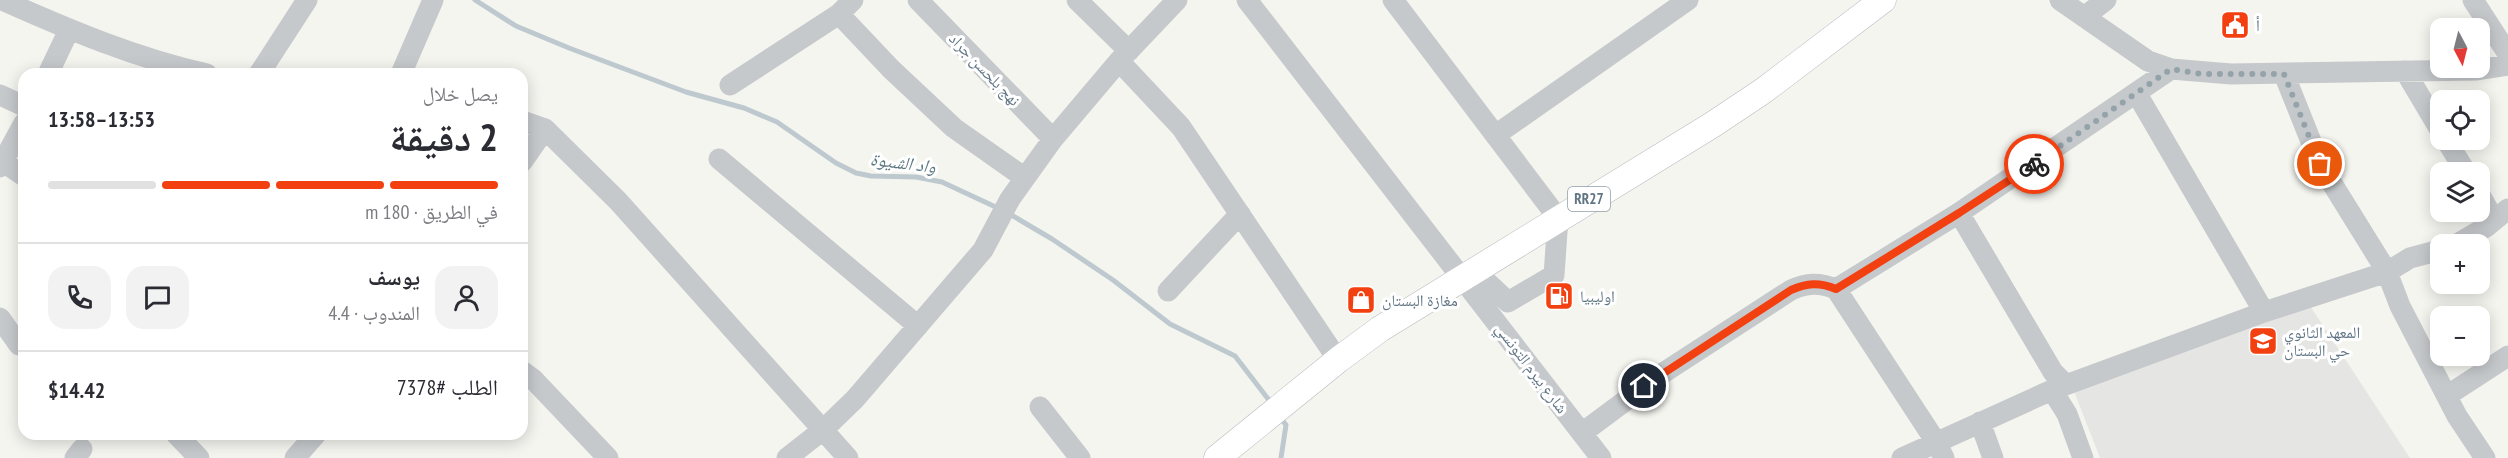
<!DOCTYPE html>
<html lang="ar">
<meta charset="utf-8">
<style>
body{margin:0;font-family:"PT Sans Narrow","Noto Naskh Arabic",sans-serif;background:#f2f2f3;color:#2b2b33;direction:rtl;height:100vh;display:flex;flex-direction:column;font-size:22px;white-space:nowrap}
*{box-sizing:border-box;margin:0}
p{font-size:20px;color:#7c7c81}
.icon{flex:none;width:33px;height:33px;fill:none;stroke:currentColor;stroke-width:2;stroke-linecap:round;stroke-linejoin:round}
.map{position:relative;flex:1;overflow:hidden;direction:ltr}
.drawer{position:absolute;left:18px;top:68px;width:510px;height:372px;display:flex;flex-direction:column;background:#fff;border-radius:18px;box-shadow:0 3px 15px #0003;direction:rtl}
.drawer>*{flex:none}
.needle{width:39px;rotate:173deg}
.fabs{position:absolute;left:2430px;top:18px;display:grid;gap:12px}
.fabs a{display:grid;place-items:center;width:60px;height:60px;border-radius:12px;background:#fff;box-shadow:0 3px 15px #0003;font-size:30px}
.pin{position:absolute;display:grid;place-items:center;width:51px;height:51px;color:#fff;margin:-26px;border:3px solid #fff;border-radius:50%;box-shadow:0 2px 6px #0007}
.courier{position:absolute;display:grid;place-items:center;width:60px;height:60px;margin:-30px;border:4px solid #f34011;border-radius:50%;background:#fff;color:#222;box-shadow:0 2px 8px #0007}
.headline em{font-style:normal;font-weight:700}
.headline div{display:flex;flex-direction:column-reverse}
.headline{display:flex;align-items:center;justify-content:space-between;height:102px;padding:0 30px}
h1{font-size:39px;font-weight:700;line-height:45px}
.bar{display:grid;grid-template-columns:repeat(4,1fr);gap:9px 6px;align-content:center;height:72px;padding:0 30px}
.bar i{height:8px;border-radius:4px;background:#e1e1e2}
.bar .selected{background:#f34011}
.bar p{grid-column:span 4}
.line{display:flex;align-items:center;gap:15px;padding:0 30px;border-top:2px solid #e1e1e2}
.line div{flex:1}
.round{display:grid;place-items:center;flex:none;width:63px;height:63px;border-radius:18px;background:#f2f2f3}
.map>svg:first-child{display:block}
</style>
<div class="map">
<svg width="2508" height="458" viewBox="0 0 2508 458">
<rect width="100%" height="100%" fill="#f5f5f0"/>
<path fill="#e5e6e3" d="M2307 301 2410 458H2100L2075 394 2078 382Z"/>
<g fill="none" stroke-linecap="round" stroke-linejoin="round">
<path stroke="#bdc9ce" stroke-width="5" d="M475 0 516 26 569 48 686 92 744 108 777 122 836 163 856 173 871 176 916 177 942 182 1000 209
M1008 213 1052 239 1113 280 1170 324 1235 356 1272 404
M1280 417 1286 425 1281 458"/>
<g stroke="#b6babe" stroke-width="27">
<path id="major" d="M1217 458 1338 360 1380 329 1712 125 1763 91 1883 0"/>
</g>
<path stroke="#c6c9cc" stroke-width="21" d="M2 0C69 30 136 58 207 74
M918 0 1053 139
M1077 0 1129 51
M1247 0 1601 458
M1393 0 1558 218 1554 275 1508 302 1474 270
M2060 0 2148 61 2171 69 2231 74 2477 70 2508 65
M2473 0 2508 54
M839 14 891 69 954 128 1025 178
M2084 17 2106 0
M1119 61 1181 127 1338 360
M2405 71 2440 130
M48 74 69 30
M259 74 307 0
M401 74 433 0
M2284 74 2320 164 2387 272 2400 306 2457 416 2485 458
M730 85 839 14 853 0
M2137 94 2264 312
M0 95 24 106
M522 121 545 129 618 201 848 458
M1497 134 1688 0
M2446 140 2466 172
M719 159 918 326
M3 162 24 176
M522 162 545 129
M0 167 24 123
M2480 195 2494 220
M1959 213 2053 372 2066 385
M2457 244 2486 227 2508 209
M1836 289 1959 213 2171 69
M1168 291 1240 214
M0 318 19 345
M522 371 533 379 608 458
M2052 390 2067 414 2083 458
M2448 395 2508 356
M1040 407 1080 458
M1980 422 1993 458
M1582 433 1660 375 1791 290C1807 283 1819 282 1836 289L1936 442 1944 458
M176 434 199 458
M75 458 82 449
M295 458 316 434
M787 458 824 429 855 399 983 250 1010 199 1053 139 1119 61 1177 0
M1902 458 2052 390 2264 312 2387 272 2410 258 2440 250"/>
<use href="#major" stroke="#fff" stroke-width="26"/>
</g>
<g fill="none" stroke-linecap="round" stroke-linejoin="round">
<path stroke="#94a2aa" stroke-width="6" stroke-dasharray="0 10.8" d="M2034 164 2171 69 2202 74H2284L2320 164"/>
<path stroke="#f34011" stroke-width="8" d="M1644 386 1791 290C1807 283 1819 282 1836 289L1959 213 2034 164"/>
</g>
<defs>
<g id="civic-square" transform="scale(1.5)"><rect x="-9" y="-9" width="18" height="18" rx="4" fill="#f34011" stroke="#fff"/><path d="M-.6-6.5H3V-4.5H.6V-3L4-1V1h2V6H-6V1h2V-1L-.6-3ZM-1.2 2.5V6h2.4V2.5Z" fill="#fff"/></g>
<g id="fuel-square" transform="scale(1.5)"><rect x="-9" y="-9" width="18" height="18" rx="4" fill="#f34011" stroke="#fff"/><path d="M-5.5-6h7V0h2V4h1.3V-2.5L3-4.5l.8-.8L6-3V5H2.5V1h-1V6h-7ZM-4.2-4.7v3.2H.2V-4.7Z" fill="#fff"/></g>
<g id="shop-square" transform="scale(1.5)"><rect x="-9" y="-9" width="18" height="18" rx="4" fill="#f34011" stroke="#fff"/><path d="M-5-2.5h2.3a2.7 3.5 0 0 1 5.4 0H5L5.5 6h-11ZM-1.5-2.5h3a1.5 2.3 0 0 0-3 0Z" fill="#fff"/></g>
<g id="school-square" transform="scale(1.5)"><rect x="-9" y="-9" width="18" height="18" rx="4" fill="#f34011" stroke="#fff"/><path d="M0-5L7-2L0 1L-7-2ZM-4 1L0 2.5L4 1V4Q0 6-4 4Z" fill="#fff"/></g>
</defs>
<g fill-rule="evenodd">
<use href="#civic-square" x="2235" y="25"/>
<use href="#fuel-square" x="1559" y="296"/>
<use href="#shop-square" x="1361" y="300"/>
<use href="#school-square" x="2263" y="341"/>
</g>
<g text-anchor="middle" stroke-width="6" stroke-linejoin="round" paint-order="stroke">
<rect fill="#fff" stroke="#909ea9" stroke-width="1.5" x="1568" y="187" width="42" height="24" rx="4.5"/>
<g font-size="15" font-weight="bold" fill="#607584">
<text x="1589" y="204">RR27</text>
</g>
<g font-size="16" fill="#607584" stroke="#fff" text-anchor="start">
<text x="2256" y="31">أ</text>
<text x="1580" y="302">اوليبيا</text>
<text x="1382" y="306">مغازة البستان</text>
<text x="2284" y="338">المعهد الثانوي<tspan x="2284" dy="18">حي البستان</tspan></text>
</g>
<g font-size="16" fill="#607584" stroke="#fff">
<text transform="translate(985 69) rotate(46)" y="6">نهج بلحسن جراد</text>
<text transform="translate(1532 368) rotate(53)" y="6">شارع بيرم التونسي</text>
</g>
<g font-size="18" font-style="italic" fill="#5b7882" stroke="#fff">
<text transform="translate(903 163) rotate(7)" y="6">واد الشيوة</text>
</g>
</g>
</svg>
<div class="fabs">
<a><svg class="needle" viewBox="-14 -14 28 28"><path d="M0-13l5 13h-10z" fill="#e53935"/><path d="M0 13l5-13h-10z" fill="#7c7c81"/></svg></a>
<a><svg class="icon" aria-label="locate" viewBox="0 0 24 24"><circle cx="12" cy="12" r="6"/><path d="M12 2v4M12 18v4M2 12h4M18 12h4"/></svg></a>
<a><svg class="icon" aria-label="layers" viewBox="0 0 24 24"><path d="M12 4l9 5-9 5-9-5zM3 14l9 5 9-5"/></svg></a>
<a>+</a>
<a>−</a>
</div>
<div class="pin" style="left:2320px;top:164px;background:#ea580c"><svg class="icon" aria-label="bag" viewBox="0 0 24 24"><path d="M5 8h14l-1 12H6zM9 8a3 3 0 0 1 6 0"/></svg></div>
<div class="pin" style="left:1644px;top:386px;background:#1f2937"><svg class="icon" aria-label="home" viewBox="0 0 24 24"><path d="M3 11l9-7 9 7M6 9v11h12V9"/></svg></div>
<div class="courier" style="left:2034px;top:164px"><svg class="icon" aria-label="bike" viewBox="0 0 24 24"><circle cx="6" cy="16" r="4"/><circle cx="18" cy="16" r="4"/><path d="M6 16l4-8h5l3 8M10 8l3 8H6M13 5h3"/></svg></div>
<section class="drawer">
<div class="headline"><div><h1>2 دقيقة</h1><p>يصل خلال</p></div><em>13:53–13:58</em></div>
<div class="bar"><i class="selected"></i><i class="selected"></i><i class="selected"></i><i></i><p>في الطريق · 180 m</p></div>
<div class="line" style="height:108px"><a class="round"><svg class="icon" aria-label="person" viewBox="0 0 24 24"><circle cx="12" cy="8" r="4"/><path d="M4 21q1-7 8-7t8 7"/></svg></a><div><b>يوسف</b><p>المندوب · 4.4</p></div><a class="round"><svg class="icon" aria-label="chat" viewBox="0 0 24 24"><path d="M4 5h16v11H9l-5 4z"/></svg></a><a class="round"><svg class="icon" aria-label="phone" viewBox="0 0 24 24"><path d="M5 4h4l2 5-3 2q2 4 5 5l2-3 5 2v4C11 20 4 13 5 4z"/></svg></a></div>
<div class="line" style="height:78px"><div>الطلب #7378</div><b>$14.42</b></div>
</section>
</div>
